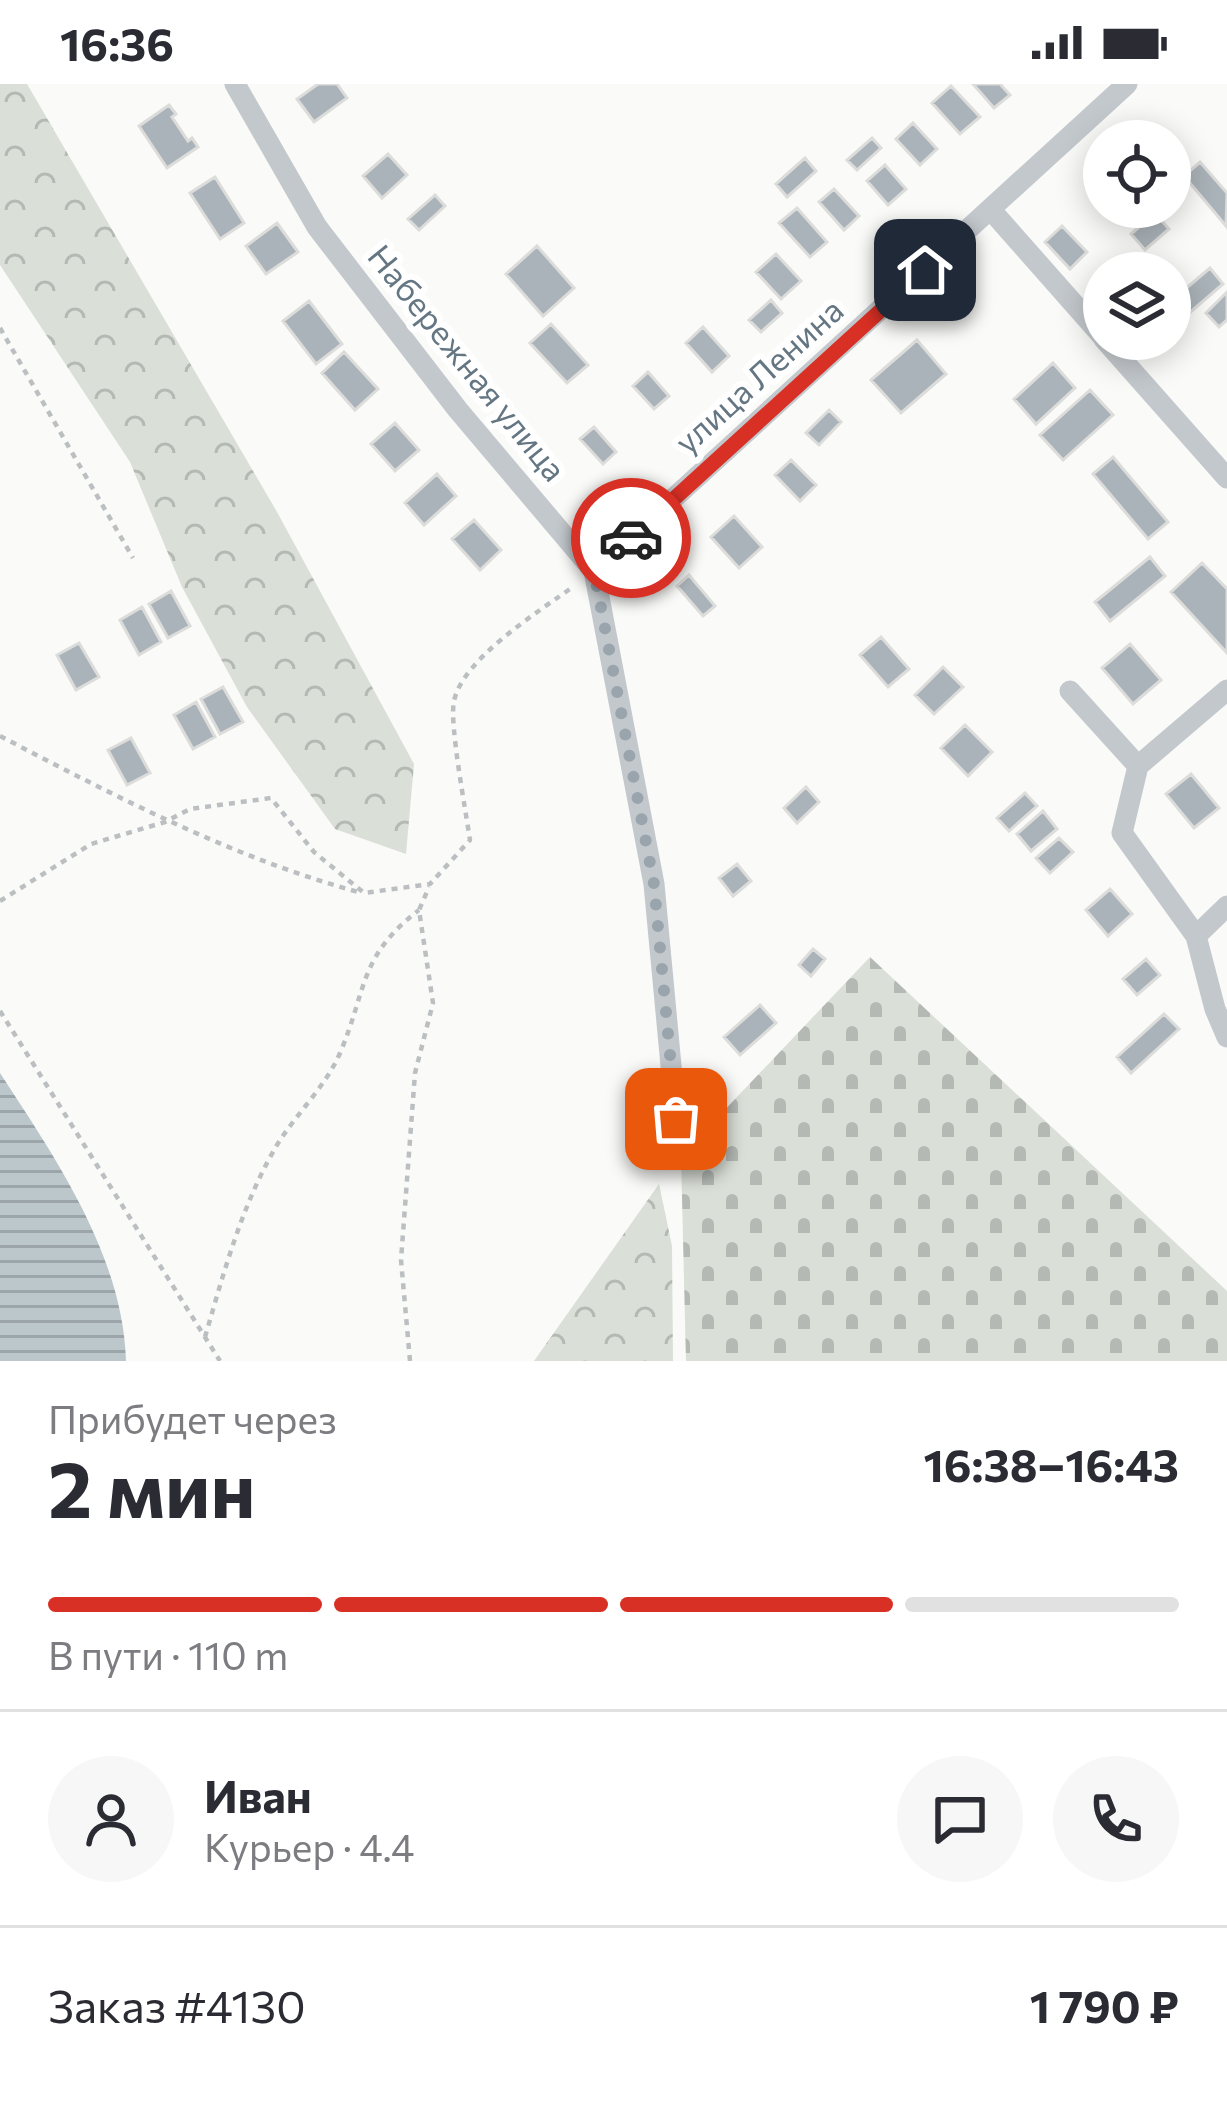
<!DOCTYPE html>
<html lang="ru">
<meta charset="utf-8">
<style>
body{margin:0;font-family:Commissioner,sans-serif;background:#f7f7f7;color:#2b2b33;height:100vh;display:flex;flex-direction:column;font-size:45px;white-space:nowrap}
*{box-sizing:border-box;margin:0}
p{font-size:39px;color:#7c7c81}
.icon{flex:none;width:66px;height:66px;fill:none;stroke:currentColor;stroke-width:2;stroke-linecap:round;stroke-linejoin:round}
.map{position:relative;height:1277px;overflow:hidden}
.side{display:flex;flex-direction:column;background:#fff;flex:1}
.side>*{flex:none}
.fabs{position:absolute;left:1083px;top:36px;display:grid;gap:24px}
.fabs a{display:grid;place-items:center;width:108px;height:108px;border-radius:50%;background:#fff;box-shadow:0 6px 30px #0003;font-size:60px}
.pin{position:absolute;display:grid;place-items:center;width:102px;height:102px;color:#fff;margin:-51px;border-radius:24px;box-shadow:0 6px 18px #0006}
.courier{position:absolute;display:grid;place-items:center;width:120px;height:120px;margin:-60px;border:9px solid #d93025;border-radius:50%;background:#fff;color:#222;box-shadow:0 3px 15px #0007}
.headline em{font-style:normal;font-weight:700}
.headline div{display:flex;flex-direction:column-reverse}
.headline{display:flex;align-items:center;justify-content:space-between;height:204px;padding:0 48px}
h1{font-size:78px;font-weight:700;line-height:90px}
.bar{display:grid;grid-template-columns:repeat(4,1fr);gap:18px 12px;align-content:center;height:144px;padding:0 48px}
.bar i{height:15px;border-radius:9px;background:#e1e1e2}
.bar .selected{background:#d93025}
.bar p{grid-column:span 4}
.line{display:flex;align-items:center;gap:30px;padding:0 48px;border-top:3px solid #e1e1e2}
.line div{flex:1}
.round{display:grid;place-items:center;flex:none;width:126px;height:126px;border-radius:63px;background:#f7f7f7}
.status{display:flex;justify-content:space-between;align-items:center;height:84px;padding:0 60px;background:#fff;direction:ltr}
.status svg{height:33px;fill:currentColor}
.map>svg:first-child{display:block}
</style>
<div class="status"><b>16:36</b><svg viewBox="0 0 49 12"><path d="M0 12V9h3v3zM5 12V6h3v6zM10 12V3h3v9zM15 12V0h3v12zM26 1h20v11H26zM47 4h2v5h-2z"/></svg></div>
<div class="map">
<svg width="1227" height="1277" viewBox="0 0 1227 1277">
<defs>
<pattern id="forest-crowns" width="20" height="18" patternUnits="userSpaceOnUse" patternTransform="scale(3)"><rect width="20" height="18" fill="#dadfd7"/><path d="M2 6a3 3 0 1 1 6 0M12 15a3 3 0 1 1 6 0" fill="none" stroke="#b4b9b4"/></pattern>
<pattern id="cemetery-stones" width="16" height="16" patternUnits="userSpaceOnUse" patternTransform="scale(3)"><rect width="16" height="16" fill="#dadfd7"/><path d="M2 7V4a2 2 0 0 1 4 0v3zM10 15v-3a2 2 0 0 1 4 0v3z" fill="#b4b9b4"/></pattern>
<pattern id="water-rules" width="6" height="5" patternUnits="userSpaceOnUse" patternTransform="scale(3)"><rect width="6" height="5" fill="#bbc7cb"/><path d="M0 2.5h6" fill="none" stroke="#9ca6aa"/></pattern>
</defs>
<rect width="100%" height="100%" fill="#fafaf8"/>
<path fill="url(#forest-crowns)" d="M0 0H27L277 428 414 680 406 770 335 745 247 623 182 503 130 378 0 181Z
M659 1100 672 1162 673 1277H534Z"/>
<path fill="url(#cemetery-stones)" d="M870 873 1227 1207V1277H686L681 1072Z"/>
<path fill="url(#water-rules)" d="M0 989C56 1075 123 1172 126 1277H0Z"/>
<path fill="#aab3b9" stroke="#dcdcda" stroke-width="3" d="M318 0H337L347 14 314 38 297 15Z
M973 0H1000L1010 11 994 24Z
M951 2 980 33 960 50 932 19Z
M169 21 176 30 172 33 188 57 192 54 198 63 167 84 139 42Z
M913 39 937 65 920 81 896 55Z
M872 54 881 64 857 86 847 76Z
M388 70 407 91 382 114 363 92Z
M805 74 816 87 787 113 776 100Z
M1200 78 1227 109 1226 142 1184 92Z
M885 81 906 105 888 121 867 97Z
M215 93 244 139 220 155 190 109Z
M834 105 859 132 844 146 819 118Z
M435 111 445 122 419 146 408 135Z
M797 124 827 158 810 173 779 139Z
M1155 129 1169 145 1145 166 1131 150Z
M277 139 298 168 266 190 246 162Z
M1062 142 1087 168 1070 185 1045 158Z
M537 162 574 204 543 232 506 190Z
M776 170 801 197 781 215 756 188Z
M1210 184 1223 200 1180 237 1170 225V218Z
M1227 208V236L1219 243 1206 229Z
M771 216 782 229 761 248 749 236Z
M309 217 342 260 316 280 283 237Z
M551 240 588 281 567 299 530 259Z
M703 243 729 272 712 288 686 259Z
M917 256 946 290 901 329 871 296Z
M344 268 378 305 355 326 322 289Z
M1053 279 1075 304 1036 340 1014 315Z
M648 288 669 312 654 325 633 302Z
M1090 306 1113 331 1063 376 1040 351Z
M829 326 841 338 819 361 806 349Z
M395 339 419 366 395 387 371 360Z
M594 343 616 368 603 380 580 355Z
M1113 373 1168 438 1148 455 1093 390Z
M791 376 816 401 800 417 775 391Z
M437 390 456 412 424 441 405 419Z
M734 432 762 463 739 484 711 453Z
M474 436 501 466 480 486 452 455Z
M1150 473 1165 492 1110 537 1095 518Z
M1202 479 1227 505V569L1171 508Z
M689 491 715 522 703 532 677 502Z
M171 507 190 542 168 554 149 520Z
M142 523 161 558 139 571 120 536Z
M881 553 909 585 888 603 860 571Z
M79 559 99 593 76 606 57 571Z
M1130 560 1161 596 1133 620 1102 584Z
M943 583 963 603 934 630 915 611Z
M223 603 243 638 220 650 201 615Z
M196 618 215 653 193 665 174 631Z
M965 641 992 668 968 692 941 664Z
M131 654 150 689 127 701 108 666Z
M1191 690 1219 724 1194 744 1166 710Z
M806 703 819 718 797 739 784 724Z
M1025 709 1037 722 1009 747 997 734Z
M1043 727 1057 745 1031 767 1017 750Z
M1059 754 1073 768 1050 789 1036 774Z
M737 780 751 797 733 812 719 794Z
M1110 805 1132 830 1108 852 1086 826Z
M813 865 825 875 811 892 799 881Z
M1146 875 1160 891 1137 911 1123 895Z
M760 921 776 939 740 971 724 953Z
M1164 930 1179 945 1131 989 1117 973Z"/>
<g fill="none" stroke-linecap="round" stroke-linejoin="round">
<path stroke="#bbbfc2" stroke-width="4.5" stroke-dasharray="6 6" stroke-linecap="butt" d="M0 244 133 474
M0 652C117 713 231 773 358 808
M0 817 91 760 165 738 190 725 271 714 314 768 364 809 430 800 470 756C466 728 449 639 454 617 463 574 540 527 574 502
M0 927 220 1277
M205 1253C224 1188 242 1120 277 1061 296 1030 326 1002 340 969 367 906 358 873 419 826
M410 1277 401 1176 415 989 433 919 419 826 429 803"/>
<path stroke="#c3c8cc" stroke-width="21" d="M235 0 317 143 458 326 594 487 654 800 676 1035
M991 126 1104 254
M1104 255 1227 394
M594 487 1127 0
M1070 607 1138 682 1227 606
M1138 682 1122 749 1196 852
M1227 822 1196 852 1215 925 1227 953"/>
</g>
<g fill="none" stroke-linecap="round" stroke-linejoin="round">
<path stroke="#99a4ac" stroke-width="12" stroke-dasharray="0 21.6" d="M631 454 594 487 654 800 676 1035"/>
<path stroke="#d93025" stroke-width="15" d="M631 454 925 186"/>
</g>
<g text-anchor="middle" stroke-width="12" stroke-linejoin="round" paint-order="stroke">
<g font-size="33" fill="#657683" stroke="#fff">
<text transform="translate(467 279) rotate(51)" y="12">Набережная улица</text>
<text transform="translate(759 292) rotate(-42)" y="12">улица Ленина</text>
</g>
</g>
</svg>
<div class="fabs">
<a><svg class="icon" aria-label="locate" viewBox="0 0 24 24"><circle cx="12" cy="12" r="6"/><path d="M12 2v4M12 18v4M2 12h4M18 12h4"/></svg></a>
<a><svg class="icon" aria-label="layers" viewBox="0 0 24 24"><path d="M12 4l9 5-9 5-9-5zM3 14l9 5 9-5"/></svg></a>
</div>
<div class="pin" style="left:676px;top:1035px;background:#ea580c"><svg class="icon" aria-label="bag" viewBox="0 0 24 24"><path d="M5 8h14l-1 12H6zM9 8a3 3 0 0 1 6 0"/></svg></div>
<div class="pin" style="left:925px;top:186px;background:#1f2937"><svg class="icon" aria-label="home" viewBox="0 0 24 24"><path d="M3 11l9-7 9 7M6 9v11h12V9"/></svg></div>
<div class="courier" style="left:631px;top:454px"><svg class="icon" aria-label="car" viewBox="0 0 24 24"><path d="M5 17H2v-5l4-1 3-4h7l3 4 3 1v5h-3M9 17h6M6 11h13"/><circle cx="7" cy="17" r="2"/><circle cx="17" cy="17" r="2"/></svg></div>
</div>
<section class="side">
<div class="headline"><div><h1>2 мин</h1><p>Прибудет через</p></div><em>16:38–16:43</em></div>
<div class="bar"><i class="selected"></i><i class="selected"></i><i class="selected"></i><i></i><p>В пути · 110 m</p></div>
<div class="line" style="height:216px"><a class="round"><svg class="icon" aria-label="person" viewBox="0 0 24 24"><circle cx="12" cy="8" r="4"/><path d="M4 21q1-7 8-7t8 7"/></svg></a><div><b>Иван</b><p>Курьер · 4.4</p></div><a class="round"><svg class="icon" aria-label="chat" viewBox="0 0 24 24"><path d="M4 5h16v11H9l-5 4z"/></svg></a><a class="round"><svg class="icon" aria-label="phone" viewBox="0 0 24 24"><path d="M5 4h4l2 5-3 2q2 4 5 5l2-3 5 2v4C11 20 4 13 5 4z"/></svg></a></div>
<div class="line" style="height:156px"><div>Заказ #4130</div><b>1 790 ₽</b></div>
</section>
